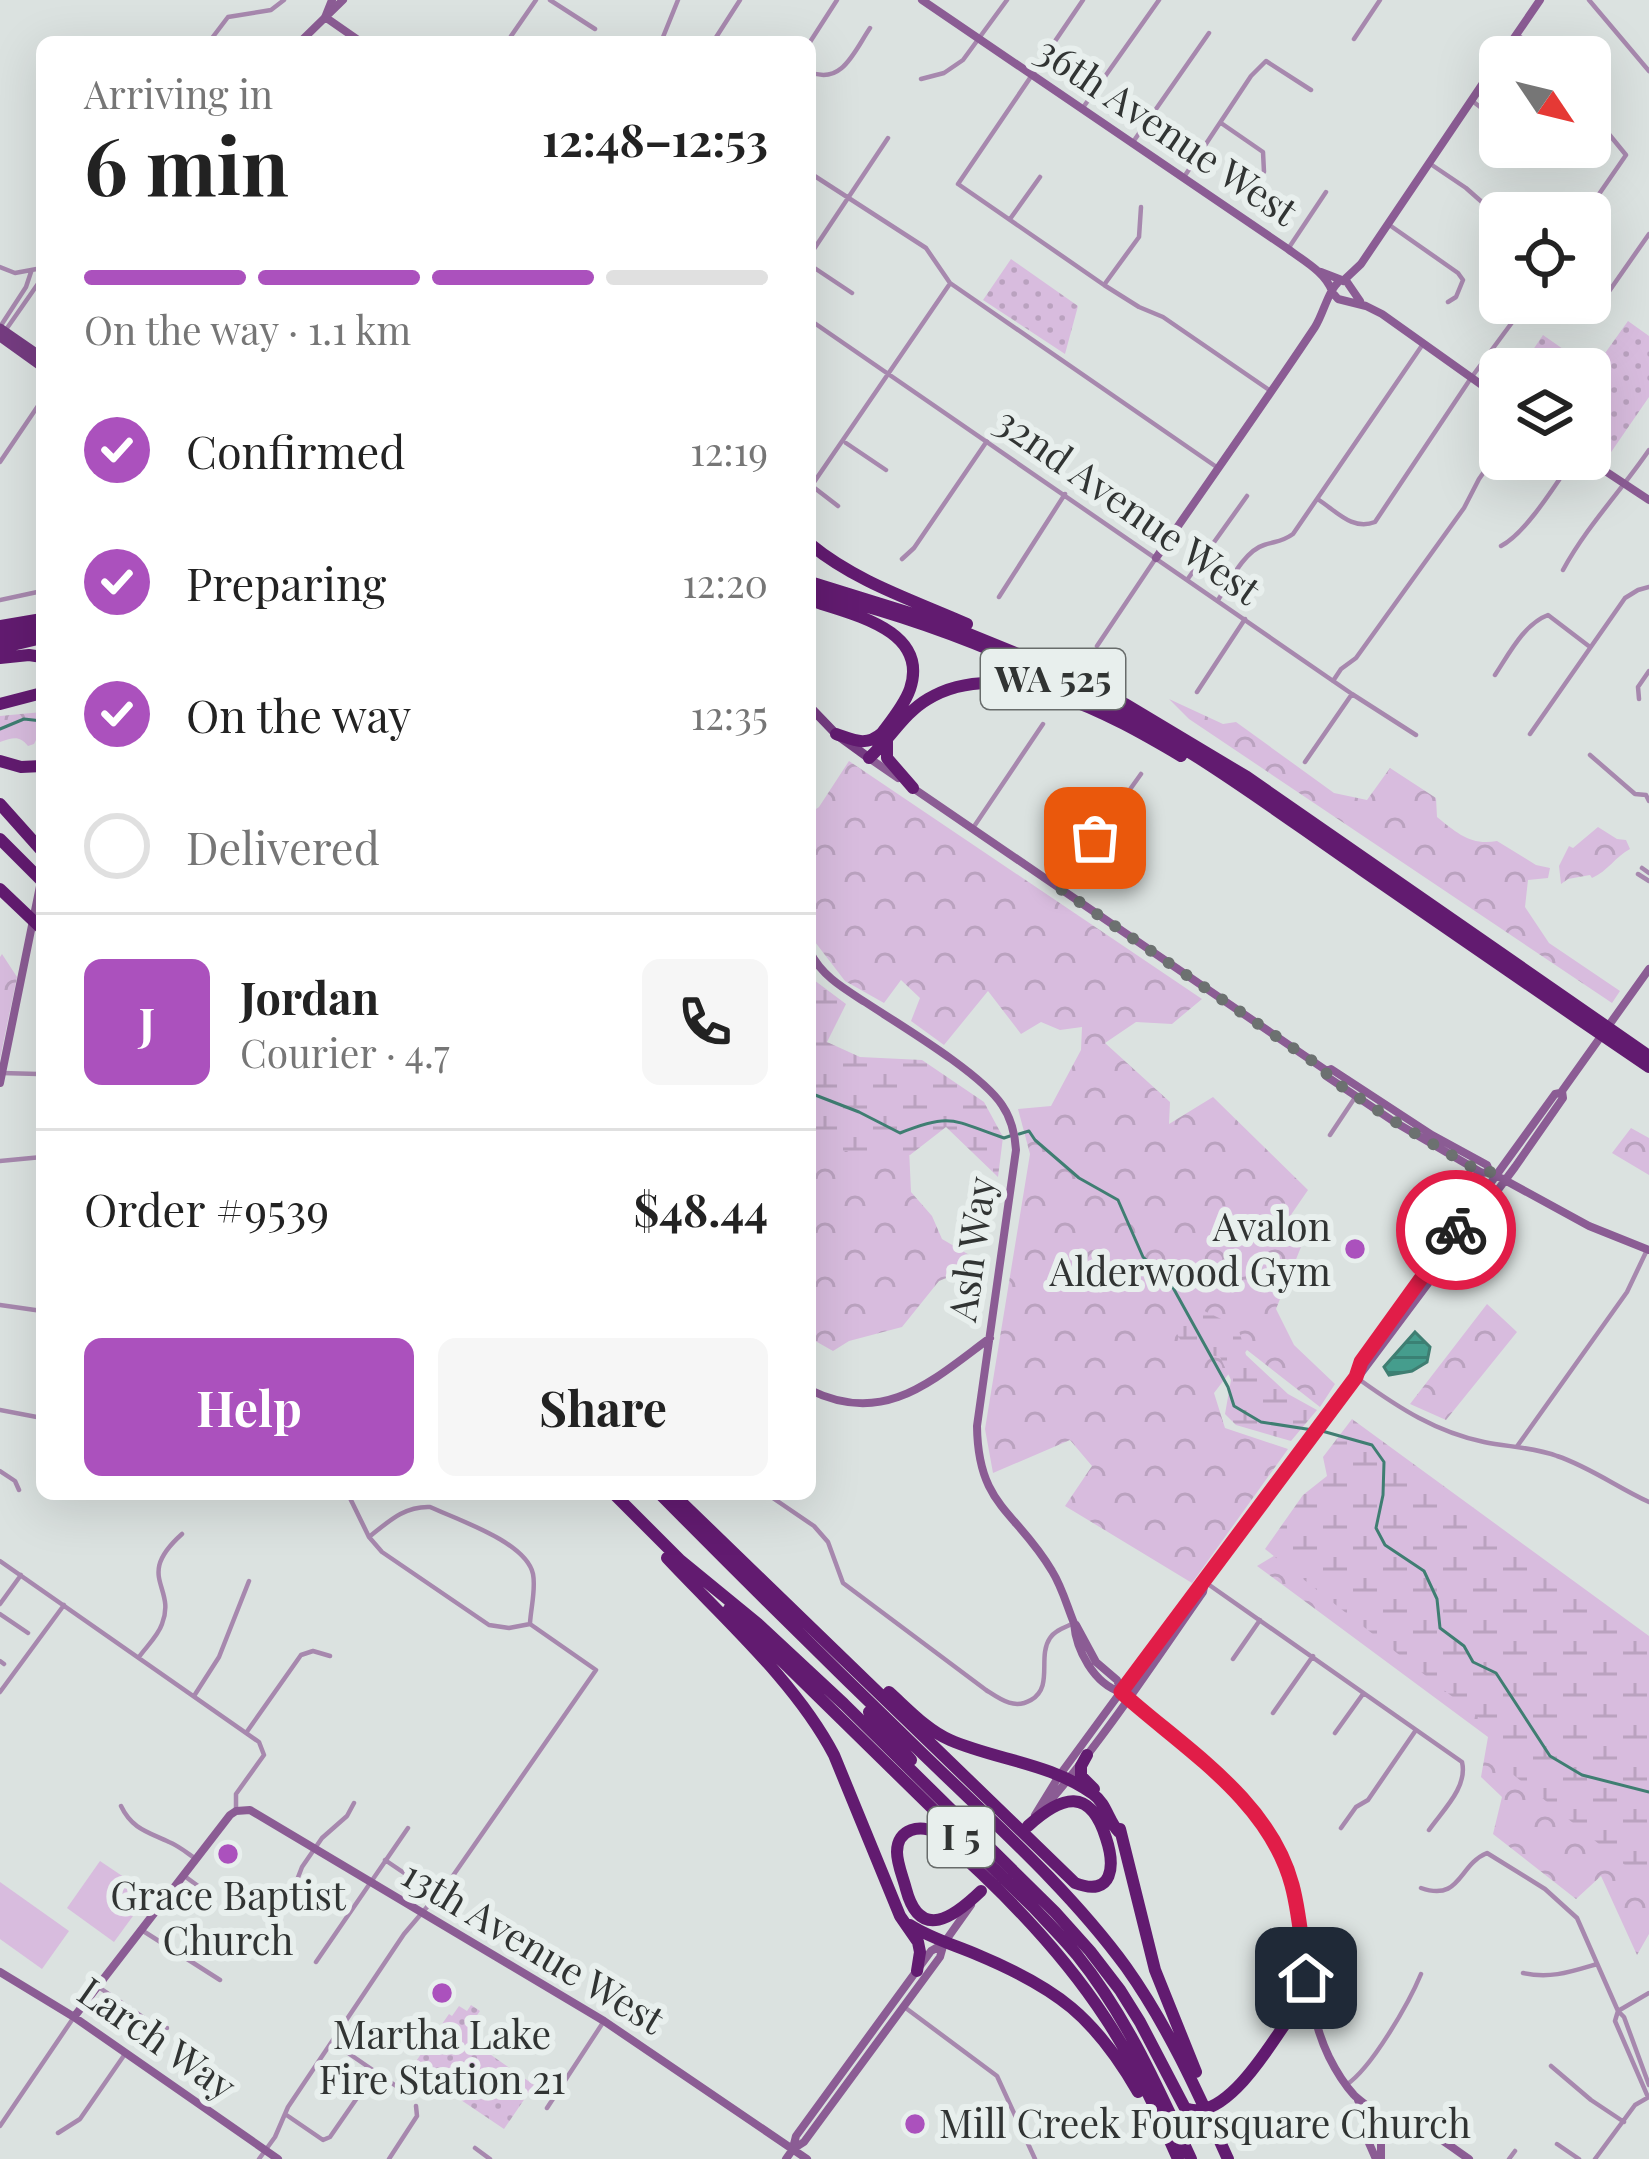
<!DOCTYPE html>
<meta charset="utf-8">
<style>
body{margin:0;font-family:"Playfair Display",serif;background:#f6f6f6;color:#222;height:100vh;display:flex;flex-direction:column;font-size:45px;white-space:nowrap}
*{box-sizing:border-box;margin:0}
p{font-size:39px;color:#767676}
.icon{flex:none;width:66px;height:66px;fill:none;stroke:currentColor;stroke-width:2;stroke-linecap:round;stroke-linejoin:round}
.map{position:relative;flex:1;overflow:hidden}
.side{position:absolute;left:36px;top:36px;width:780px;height:1464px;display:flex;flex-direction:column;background:#fff;border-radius:18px;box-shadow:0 12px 48px #0002}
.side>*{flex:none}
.needle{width:78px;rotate:125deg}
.controls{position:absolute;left:1479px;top:36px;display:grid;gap:24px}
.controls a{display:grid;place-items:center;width:132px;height:132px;border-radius:18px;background:#fff;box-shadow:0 12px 48px #0002;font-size:60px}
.pin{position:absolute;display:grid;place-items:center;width:102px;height:102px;color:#fff;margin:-51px;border-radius:24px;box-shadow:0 6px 18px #0006}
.courier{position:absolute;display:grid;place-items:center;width:120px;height:120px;margin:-60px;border:9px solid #e11d48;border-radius:50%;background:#fff;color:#222;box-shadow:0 3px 15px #0007}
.overview em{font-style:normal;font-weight:700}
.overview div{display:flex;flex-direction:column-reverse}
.overview{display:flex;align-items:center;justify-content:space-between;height:204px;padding:0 48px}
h1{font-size:78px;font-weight:700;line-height:90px}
.bar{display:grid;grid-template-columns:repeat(4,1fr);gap:18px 12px;align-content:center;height:144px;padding:0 48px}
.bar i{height:15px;border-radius:9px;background:#e0e0e0}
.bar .selected{background:#ab51bd}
.bar p{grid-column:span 4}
.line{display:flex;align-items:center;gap:30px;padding:0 48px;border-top:3px solid #e0e0e0}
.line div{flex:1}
.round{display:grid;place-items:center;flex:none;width:126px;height:126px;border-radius:18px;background:#f6f6f6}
ol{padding:0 48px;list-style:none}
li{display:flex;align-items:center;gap:36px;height:132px}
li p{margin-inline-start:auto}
li .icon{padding:12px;border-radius:50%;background:#ab51bd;color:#fff;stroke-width:4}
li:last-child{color:#767676}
li i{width:66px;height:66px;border:6px solid #e0e0e0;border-radius:50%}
.primary-button{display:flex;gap:24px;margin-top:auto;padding:24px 48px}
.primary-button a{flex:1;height:138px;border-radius:18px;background:#ab51bd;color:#fff;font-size:48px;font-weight:700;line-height:138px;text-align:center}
.primary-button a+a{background:#f6f6f6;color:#222}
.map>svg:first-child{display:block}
</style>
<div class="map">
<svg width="1649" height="2159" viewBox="0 0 1649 2159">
<defs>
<pattern id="grass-dots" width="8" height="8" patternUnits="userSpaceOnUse" patternTransform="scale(3)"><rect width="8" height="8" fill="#d8bcde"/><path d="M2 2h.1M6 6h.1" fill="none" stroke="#baa2bf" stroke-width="1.8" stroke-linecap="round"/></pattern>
<pattern id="forest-crowns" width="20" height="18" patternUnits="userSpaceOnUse" patternTransform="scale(3)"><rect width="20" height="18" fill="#d8bcde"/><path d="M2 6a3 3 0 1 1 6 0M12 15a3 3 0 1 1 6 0" fill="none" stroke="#baa2bf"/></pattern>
<pattern id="wetland-marsh" width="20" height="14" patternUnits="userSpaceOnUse" patternTransform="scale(3)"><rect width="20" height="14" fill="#d8bcde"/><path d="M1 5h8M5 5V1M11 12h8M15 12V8" fill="none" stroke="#baa2bf"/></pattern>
<pattern id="water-rules" width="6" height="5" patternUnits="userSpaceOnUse" patternTransform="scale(3)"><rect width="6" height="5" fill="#459d8d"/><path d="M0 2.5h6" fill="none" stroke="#3a8174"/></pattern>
</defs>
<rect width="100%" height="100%" fill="#dbe2e0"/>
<path fill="url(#grass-dots)" d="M1011 259 1078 306 1065 354 983 300Z
M1628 321 1649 336V397L1607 458 1590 446V369H1520L1543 335 1593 370Z
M471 2005 480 2011 475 2018 481 2023 473 2036 476 2039 474 2043 534 2085 504 2129 412 2067 449 2014 452 2016 459 2006 467 2011Z"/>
<path fill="url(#forest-crowns)" d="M1169 699 1223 724 1236 722 1334 793 1367 800 1390 768 1436 798 1437 817C1457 833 1471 846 1497 841L1536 865 1550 868 1548 878 1528 880 1525 907 1549 943 1620 991 1612 1003 1189 719Z
M42 712V741L37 738 34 744 28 746C19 735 13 738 0 742V716Z
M849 761 1202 999 1172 1024 1136 1022 1105 1043 1170 1102 1169 1124 1213 1097 1308 1190 1284 1225 1303 1242 1276 1309 1294 1345 1335 1384 1320 1407 1247 1350 1214 1393 1225 1428 1288 1449 1192 1583 1065 1506 1092 1466 1070 1440 993 1473 985 1429 1030 1154 1018 1109 1051 1106 1081 1050 1082 1027 1060 1030 1041 1022 1021 1034 988 991 944 1045 911 1021 920 998 901 980 884 1003 845 981 815 942 810 908V813L819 807Z
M1598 827 1617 839 1626 840 1630 849C1615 857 1608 871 1592 878L1590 875 1568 879 1561 884 1559 866 1569 846 1573 848Z
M2 954 17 977 0 1059V957Z
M1631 1128 1649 1138V1175L1612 1153Z
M810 1130 909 1148 911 1192 932 1216 942 1239 983 1263 939 1281 902 1327 849 1341 833 1351 810 1338Z
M1487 1304 1517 1332 1446 1420 1410 1404Z
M1309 1535 1649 1679V1934L1637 1955 1601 1876 1576 1899 1493 1834 1502 1797 1481 1777 1488 1737 1257 1566Z"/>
<path fill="url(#wetland-marsh)" d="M810 977 846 1004 827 1042 860 1057 922 1060 984 1102 1003 1137 998 1177 946 1127 910 1155 830 1150 810 1143Z
M1196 1307 1238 1327 1246 1355 1288 1394 1317 1410 1291 1441 1236 1425 1225 1414 1231 1380 1220 1357 1186 1350 1170 1321Z
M1352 1419 1649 1636V1878L1636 1874 1505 1768 1501 1735 1265 1549 1303 1495 1327 1476 1323 1457Z"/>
<path fill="#d8bcde" d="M100 1861 149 1894 114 1942 67 1908Z
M0 1882 69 1931 42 1969 0 1939Z"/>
<path fill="url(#water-rules)" stroke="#3f7e72" stroke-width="3" d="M1415 1332 1430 1347 1427 1362 1412 1371 1389 1375 1384 1367Z"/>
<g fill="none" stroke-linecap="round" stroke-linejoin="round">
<path stroke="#3f7e72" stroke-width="3" d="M0 729 24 719 42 721
M810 1093 859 1112 900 1133C953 1112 953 1121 1004 1138L1010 1136
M1019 1134 1029 1131 1035 1140 1079 1178 1118 1200 1143 1257 1171 1284 1228 1387 1234 1406 1261 1422 1313 1430
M1322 1431 1372 1445 1384 1462 1383 1495 1376 1528 1385 1545 1424 1571 1437 1599 1440 1628 1464 1646 1473 1662 1496 1673 1550 1756 1582 1775 1649 1792"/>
<path stroke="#a788ae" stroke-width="4.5" d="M550 0 595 29
M1083 0 958 184 1104 285 1139 307 1163 317 1272 392
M1589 0 1649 71
M1517 34 1543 57
M1354 39 1380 0
M209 42 228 17 271 10 284 0
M507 42 536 0
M661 42 678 0
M713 42 740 0
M810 42 837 0
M810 72C842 86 855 50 870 28
M921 79 944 73 963 60 1007 0
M1471 100 1500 122
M1082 109 1159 0
M1221 123 1263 152 1264 172
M1133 142 1209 33
M1522 147 1533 156
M1429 163 1466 188 1500 218
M810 173 926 248 950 283 1218 468
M1184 177 1251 76 1266 61 1311 90
M1586 213 1626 155 1590 111
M1010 219 1040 177
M1388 224 1458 273 1463 280 1456 297 1448 302
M1288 249 1326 192
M810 255 888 138
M810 265 852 293
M0 267 15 273 42 268
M1104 285 1139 237 1141 207
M810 320 1352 694 1416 735
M1589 320 1649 234
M0 327 26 287 31 272
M5 331 42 278
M846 443 886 470
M0 462 42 400
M812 486 838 506
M810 488 949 285
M1319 500C1337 512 1353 531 1375 522L1471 378 1519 313
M1501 546C1526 533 1556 484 1573 459
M902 559 914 548 987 441
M1563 570C1587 526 1621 491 1649 450
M1187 580 1247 496
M999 597 1065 494
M0 600 42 591
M1218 600C1229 583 1244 551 1264 545 1276 541 1282 542 1293 534L1423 344
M1097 646 1156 558
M1495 675C1509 654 1524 624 1548 615L1590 647
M1333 681 1341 669 1356 658 1464 508 1479 479 1500 449
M1197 692 1245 619
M1639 699 1638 687 1649 671
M1530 734 1625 598 1638 590 1649 587
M1590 755 1635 794 1646 795 1649 801
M1305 762 1352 694
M973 828 1043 724
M1642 868 1649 873
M1638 874 1649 881
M1061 886 1141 774
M2 1073 38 1074
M40 1074 42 1119
M1330 1135 1356 1096
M0 1161 42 1157
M0 1305 42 1311
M1360 1380C1399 1408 1436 1432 1484 1442 1508 1447 1533 1447 1557 1456 1590 1467 1618 1488 1649 1502
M0 1410 42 1418
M1518 1445 1627 1292 1647 1250
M0 1471 15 1481 19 1490
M767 1494 814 1526 828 1542 843 1583 986 1690C1000 1699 1014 1710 1031 1700 1054 1687 1037 1657 1050 1638 1055 1630 1066 1627 1074 1623
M369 1537C388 1522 404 1506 430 1507 458 1520 526 1542 533 1574 536 1589 531 1607 530 1623
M0 1561 259 1742 264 1755 236 1794V1810
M1205 1582 1462 1762C1468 1787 1443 1810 1429 1830
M0 1604 21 1575
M0 1614 28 1633
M139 1657C146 1647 158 1636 162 1624 177 1586 134 1577 182 1534
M1233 1659 1260 1620
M0 1661 4 1664
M0 1692 64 1605
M194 1696 219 1657 249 1581
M1273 1713 1313 1656
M246 1733 301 1655 313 1651 330 1656
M1335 1733 1363 1694
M121 1806C132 1829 148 1832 169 1842 179 1846 187 1853 196 1859
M1341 1828 1356 1807 1368 1800 1416 1730
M385 1860 413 1879
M183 1875 205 1891 210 1899
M1421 1888C1461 1902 1458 1865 1487 1853L1545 1889 1577 1918 1618 2011 1624 2017 1649 2085
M269 1926 292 1893 302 1867 322 1838 347 1816 354 1803
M140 1929 220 1980
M316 1962 408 1828
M1523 1973C1550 1979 1570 1972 1597 1964
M97 1986 159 2028H167
M903 2006 997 2076 1035 2159
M1618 2011 1615 2021 1648 2097
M1618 2011 1649 1993
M332 2042 399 2088
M1551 2066 1591 2100 1624 2122
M1346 2085C1371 2069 1409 2003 1421 1974
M547 2108 604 2021
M285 2114 323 2140 330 2137 375 2072
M0 2126 74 2017
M58 2133 80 2119 125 2054
M1557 2144 1579 2159
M475 2148 490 2159
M259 2159 275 2137 288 2107 404 1934 450 1880 596 1670 530 1624 509 1628 489 1625 382 1552 369 1537 348 1494
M389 2159 417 2116 416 2106
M1509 2159 1515 2151
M1595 2159 1635 2105 1649 2097"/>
<path stroke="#8b5c94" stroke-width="8" d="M922 0 1288 249C1304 261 1325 272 1332 291
M326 15 332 0
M325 17 361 42
M300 42 343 0
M1501 57 1540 0
M1321 272 1347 282 1360 301
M1343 281 1361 264 1500 58
M1332 292 1338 299 1366 306 1382 314 1500 398
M1587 459 1649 500
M1156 558C1209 481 1263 405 1315 327 1324 313 1328 289 1341 280
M869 758 898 778
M910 786 1327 1071 1331 1069 1432 1135 1487 1165 1490 1172
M810 952C822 976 843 988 865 1002 900 1025 981 1073 1002 1105 1011 1118 1015 1134 1016 1150L977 1426C978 1507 1016 1510 1052 1571 1062 1587 1067 1606 1074 1623 1076 1650 1094 1684 1121 1692 1184 1749 1271 1801 1293 1888 1307 1945 1303 2003 1329 2057 1336 2071 1344 2084 1354 2095 1361 2102 1385 2118 1387 2127 1388 2129 1386 2132 1386 2135
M1327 1071 1326 1076 1393 1121 1482 1173 1490 1172 1589 1226 1649 1250
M0 1083 41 881
M1357 1376 1361 1362 1555 1094 1560 1093
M810 1390C885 1427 933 1380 990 1338
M1076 1625 1096 1662 1117 1680 1121 1690
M1045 1807C1103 1740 1152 1665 1203 1592L1205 1582
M1035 1815 1059 1776 1197 1588 1205 1582 1515 1167 1563 1098 1562 1091 1649 969
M0 1972 74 2017 278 2159
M74 2017 230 1815 236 1811 250 1810 604 2021 807 2159
M1358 2100 1364 2115 1365 2134 1376 2159
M1385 2121C1427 2124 1435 2136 1469 2159
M793 2148 796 2136 931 1951 943 1944
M786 2159 793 2149 804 2142 940 1957 944 1943 971 1905
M1381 2159V2140"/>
<path stroke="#753c81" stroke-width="9" d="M0 328 42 357
M0 337 42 367
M810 707 836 734 869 758"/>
<path stroke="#621b70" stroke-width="12" d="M810 544C856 582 913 600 967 624
M810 582 942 623 1035 661
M810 592C936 621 1062 675 1173 742 1238 781 1299 827 1362 870 1458 936 1553 1002 1649 1067
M810 600C850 614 930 629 910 689 904 706 890 722 879 737
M0 626 42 619
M0 637 42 628
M0 648 42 638
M0 658 29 655 42 657
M1053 670 1125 704 1247 777 1649 1056
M0 704 42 693
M836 734C854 740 866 747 882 733
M887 741V758L913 788
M869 758C890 739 904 713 928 699 1004 653 1113 716 1181 756
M0 761 21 767 42 766
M0 804 42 851
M0 839 42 881
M0 889 42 929
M614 1494 681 1561
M660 1494C747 1582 836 1670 925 1756 994 1823 1069 1889 1126 1967 1168 2026 1198 2093 1228 2159
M673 1494 1075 1883C1114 1898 1115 1865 1106 1838 1090 1787 1062 1795 1028 1826
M675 1556 758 1624 844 1704 1055 1912 1090 1951 1120 1990 1140 2022 1185 2108C1223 2124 1267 2050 1285 2024
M667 1558C723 1618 796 1682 834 1755L900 1916 918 1942 920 1952 917 1971
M729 1609 1033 1907C1048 1923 1064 1939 1077 1955 1127 2017 1158 2088 1191 2159
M889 1692C908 1709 927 1730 950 1740 996 1760 1050 1763 1093 1794 1107 1804 1108 1821 1119 1832
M869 1712 911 1760
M1087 1755 1081 1766V1776L1094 1789
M1120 1829 1155 1970 1196 2072
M981 1891C954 1917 920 1942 906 1889 903 1877 897 1864 897 1852 897 1828 921 1824 937 1833 999 1887 1061 1950 1106 2019 1135 2063 1157 2111 1178 2159
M910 1925C932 1939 955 1945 978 1955 1057 1988 1095 2017 1138 2092"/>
</g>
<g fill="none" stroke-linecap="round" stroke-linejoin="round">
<path stroke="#6c7170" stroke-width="12" stroke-dasharray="0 21.6" d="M1095 838 1059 888 1327 1071 1326 1076 1394 1121 1482 1173 1490 1172 1497 1176 1456 1230"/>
<path stroke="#e11d48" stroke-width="15" d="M1306 1978C1302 1947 1300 1915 1292 1885 1269 1799 1183 1748 1121 1692L1356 1377 1361 1362 1456 1230"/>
</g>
<g fill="#ab51bd" stroke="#e8efed" stroke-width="4.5">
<circle cx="1355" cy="1249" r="12"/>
<circle cx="228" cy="1854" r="12"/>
<circle cx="442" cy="1993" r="12"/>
<circle cx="915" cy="2124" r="12"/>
</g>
<g text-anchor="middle" stroke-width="12" stroke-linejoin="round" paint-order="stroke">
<g fill="#e8efed" stroke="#686c6b" stroke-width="3">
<rect x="981" y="649" width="144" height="60" rx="9"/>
<rect x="928" y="1807" width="66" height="60" rx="9"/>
</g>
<g font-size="36" font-weight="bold" fill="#313433">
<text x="1053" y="692">WA 525</text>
<text x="961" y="1850">I 5</text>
</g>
<g font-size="39" fill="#313433" stroke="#e8efed">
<text transform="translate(1167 131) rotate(34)" y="14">36th Avenue West</text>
<text transform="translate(1128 506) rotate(35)" y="14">32nd Avenue West</text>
<text transform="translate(972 1249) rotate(-82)" y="14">Ash Way</text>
<text transform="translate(533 1947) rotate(31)" y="14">13th Avenue West</text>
<text transform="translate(157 2039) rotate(35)" y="14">Larch Way</text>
</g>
<g font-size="39" fill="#313433" stroke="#e8efed">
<text x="1331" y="1241" text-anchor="end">Avalon<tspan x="1331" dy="45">Alderwood Gym</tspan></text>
<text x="228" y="1910">Grace Baptist<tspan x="228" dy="45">Church</tspan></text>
<text x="442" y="2049">Martha Lake<tspan x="442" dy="45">Fire Station 21</tspan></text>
<text x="939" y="2138" text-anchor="start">Mill Creek Foursquare Church</text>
</g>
</g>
</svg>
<div class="controls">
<a><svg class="needle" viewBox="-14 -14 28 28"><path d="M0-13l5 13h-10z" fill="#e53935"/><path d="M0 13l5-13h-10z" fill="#767676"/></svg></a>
<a><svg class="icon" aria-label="locate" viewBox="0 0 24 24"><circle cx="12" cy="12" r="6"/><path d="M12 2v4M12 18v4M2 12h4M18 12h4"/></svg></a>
<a><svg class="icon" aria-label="layers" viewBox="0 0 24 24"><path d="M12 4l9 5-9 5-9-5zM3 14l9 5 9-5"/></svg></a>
</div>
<div class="pin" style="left:1095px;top:838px;background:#ea580c"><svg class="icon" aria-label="bag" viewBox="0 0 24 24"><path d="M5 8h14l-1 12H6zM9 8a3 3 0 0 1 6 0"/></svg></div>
<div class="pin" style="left:1306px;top:1978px;background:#1f2937"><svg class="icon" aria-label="home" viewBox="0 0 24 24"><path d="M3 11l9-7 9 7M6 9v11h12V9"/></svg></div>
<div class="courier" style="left:1456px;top:1230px"><svg class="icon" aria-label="bike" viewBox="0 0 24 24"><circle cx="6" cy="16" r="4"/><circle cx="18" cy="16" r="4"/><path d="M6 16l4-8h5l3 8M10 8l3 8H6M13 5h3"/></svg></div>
<section class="side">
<div class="overview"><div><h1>6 min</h1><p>Arriving in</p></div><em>12:48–12:53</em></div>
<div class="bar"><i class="selected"></i><i class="selected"></i><i class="selected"></i><i></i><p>On the way · 1.1 km</p></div>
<ol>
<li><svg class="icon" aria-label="check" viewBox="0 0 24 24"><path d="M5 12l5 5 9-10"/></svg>Confirmed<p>12:19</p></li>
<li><svg class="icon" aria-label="check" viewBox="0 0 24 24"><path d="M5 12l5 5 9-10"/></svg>Preparing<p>12:20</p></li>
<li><svg class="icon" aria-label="check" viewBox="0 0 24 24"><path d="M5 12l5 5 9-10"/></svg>On the way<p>12:35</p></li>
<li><i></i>Delivered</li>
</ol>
<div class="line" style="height:216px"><b class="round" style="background:#ab51bd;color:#fff">J</b><div><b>Jordan</b><p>Courier · 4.7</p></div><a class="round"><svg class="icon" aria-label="phone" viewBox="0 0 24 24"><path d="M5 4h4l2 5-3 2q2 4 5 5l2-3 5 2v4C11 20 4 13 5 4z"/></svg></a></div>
<div class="line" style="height:156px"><div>Order #9539</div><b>$48.44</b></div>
<div class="primary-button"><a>Help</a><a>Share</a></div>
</section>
</div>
